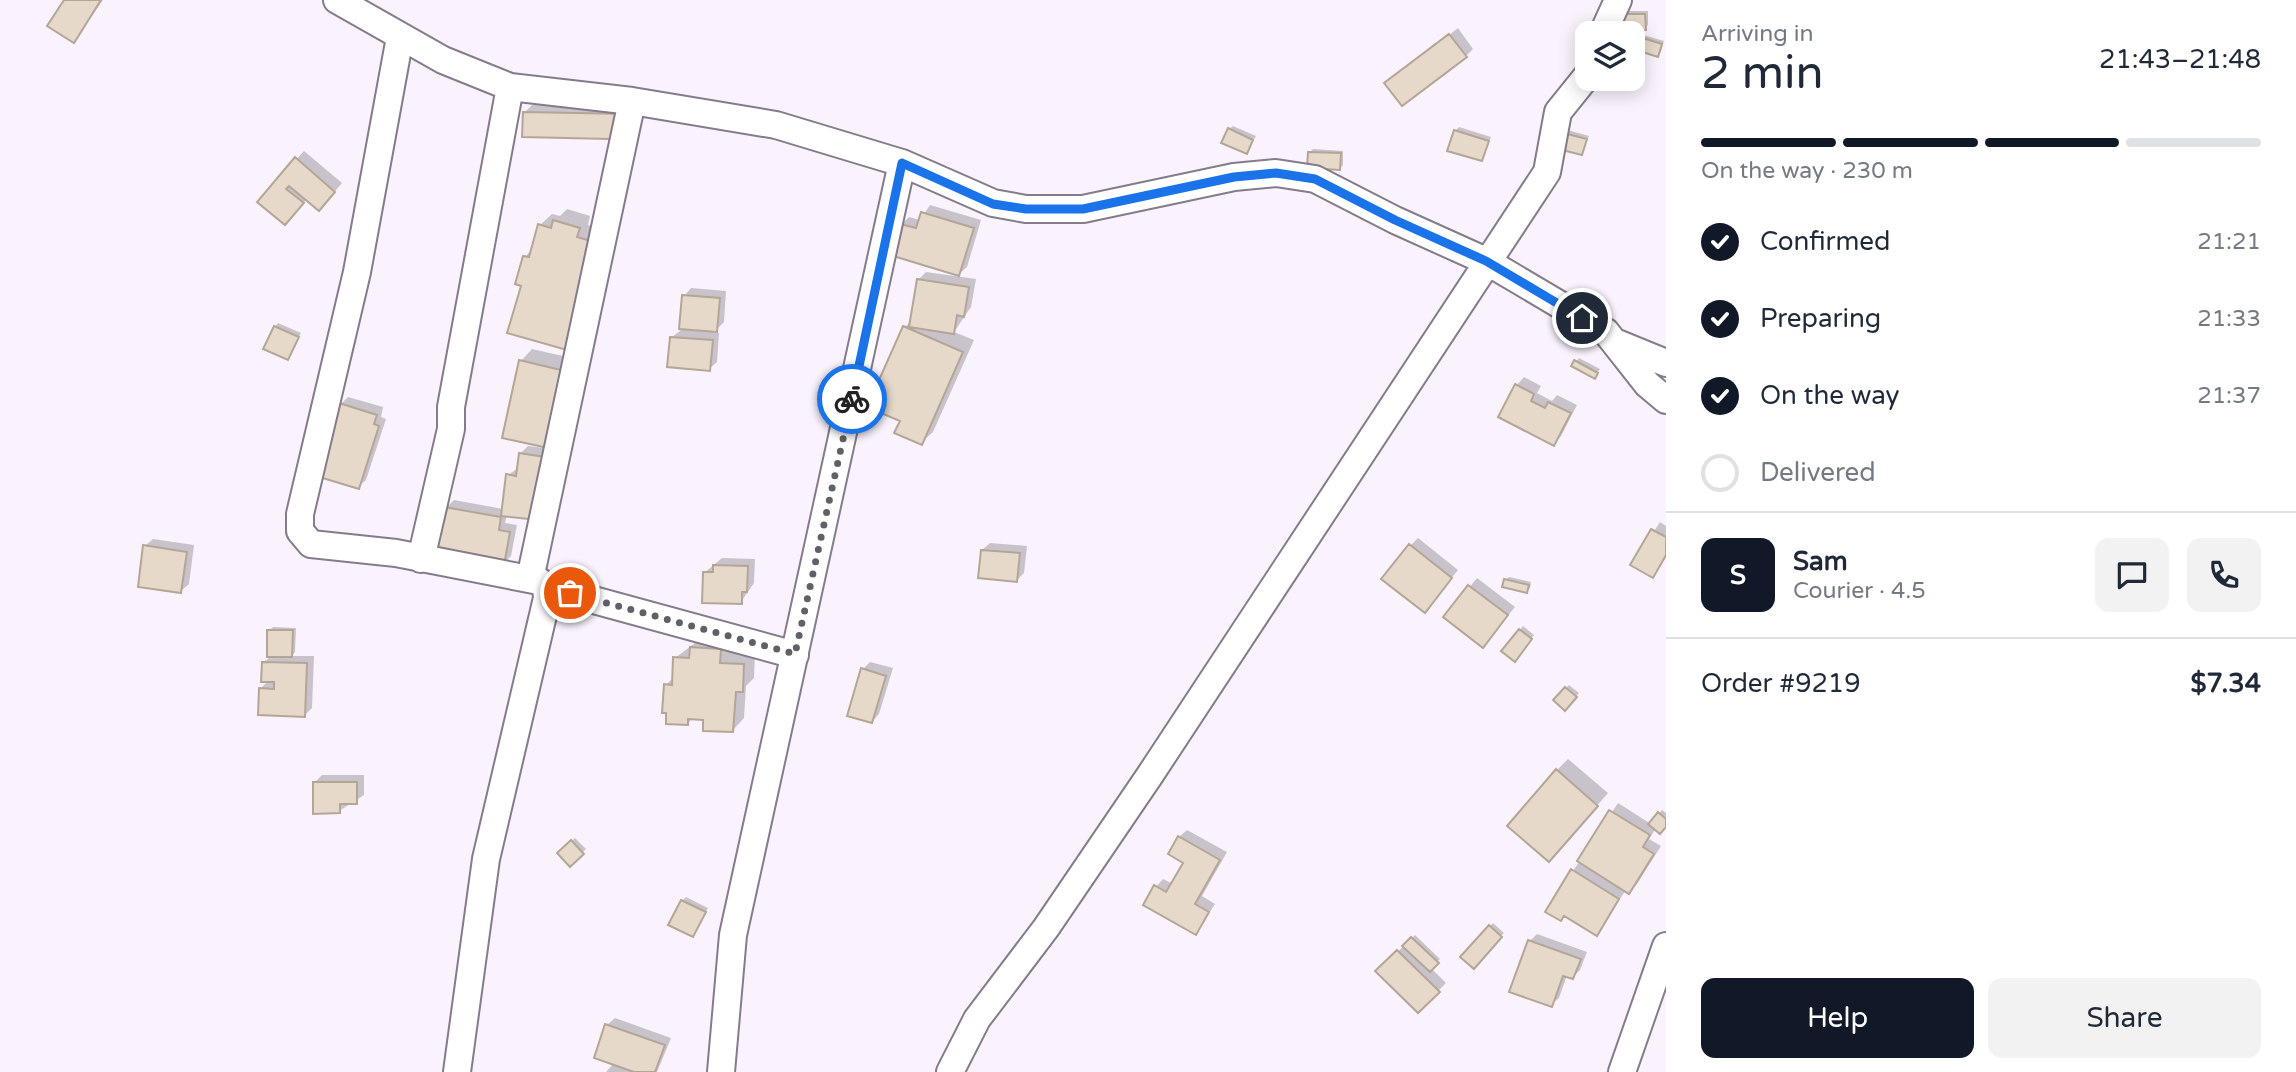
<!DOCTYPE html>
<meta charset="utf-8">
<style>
body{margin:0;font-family:"Varela Round",sans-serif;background:#f2f2f3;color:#1f2937;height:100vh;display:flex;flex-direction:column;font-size:26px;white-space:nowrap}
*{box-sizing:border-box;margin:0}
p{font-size:23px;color:#747a83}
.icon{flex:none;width:38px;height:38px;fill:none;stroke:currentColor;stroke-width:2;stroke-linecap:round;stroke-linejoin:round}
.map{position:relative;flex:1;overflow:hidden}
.drawer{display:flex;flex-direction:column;background:#fff;width:630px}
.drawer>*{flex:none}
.buttons{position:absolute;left:1575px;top:21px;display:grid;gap:14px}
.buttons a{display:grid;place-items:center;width:70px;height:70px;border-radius:14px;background:#fff;box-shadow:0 4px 18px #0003;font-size:35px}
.pin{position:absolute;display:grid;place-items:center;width:60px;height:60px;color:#fff;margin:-30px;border:4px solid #fff;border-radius:50%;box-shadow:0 2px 7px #0007}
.courier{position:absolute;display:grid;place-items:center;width:70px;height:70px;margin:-35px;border:5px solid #1a73e8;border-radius:50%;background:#fff;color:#222;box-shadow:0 2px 9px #0007}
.head em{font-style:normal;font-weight:600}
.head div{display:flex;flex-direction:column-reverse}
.head{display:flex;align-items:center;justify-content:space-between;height:119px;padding:0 35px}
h1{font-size:46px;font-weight:600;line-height:52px}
.bar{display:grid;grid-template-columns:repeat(4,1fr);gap:10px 7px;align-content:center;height:84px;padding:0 35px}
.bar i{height:9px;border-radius:5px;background:#e0e1e3}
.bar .selected{background:#111827}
.bar p{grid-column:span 4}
.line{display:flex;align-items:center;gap:18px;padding:0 35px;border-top:2px solid #e0e1e3}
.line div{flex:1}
.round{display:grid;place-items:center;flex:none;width:74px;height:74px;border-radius:14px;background:#f2f2f3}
ol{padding:0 35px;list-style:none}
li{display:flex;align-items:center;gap:21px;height:77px}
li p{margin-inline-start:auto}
li .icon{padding:7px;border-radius:50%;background:#111827;color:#fff;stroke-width:4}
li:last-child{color:#747a83}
li i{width:38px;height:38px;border:4px solid #e0e1e3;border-radius:50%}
.button{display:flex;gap:14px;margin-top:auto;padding:14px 35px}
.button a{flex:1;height:80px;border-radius:14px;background:#111827;color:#fff;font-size:28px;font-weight:600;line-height:80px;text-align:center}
.button a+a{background:#f2f2f3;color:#1f2937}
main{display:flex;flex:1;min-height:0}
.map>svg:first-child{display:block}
</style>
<main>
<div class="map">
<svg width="1666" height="1072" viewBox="0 0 1666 1072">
<rect width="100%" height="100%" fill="#faf3fe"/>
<path fill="#0003" d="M66 0H103L74 41Z
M1620 11H1648V25L1645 28Z
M1458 28 1473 49 1466 56 1387 83Z
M1630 31 1664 41 1661 52 1658 55 1633 48V33H1627Z
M1633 53 1641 58 1633 70Z
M532 105 635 107 611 137 524 113Z
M1233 126 1256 136 1246 152 1229 129Z
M1459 127 1491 137 1481 159 1455 131Z
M1568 130 1589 136 1582 153 1561 148Z
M1313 149 1343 151V165L1340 168 1309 153Z
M304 151 342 183 326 202 307 199 292 215 259 201Z
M930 205 981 220 967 267 959 274 901 225 909 217 920 220Z
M567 209 590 216 588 225 609 231 523 284 525 257 533 248 540 225 552 214 560 216Z
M926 272 976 279 971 307 954 332 974 340 933 432 921 443 902 420 905 327 912 320 919 279Z
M691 288 726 291 724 322 714 332 719 333 717 362 709 369 672 337 681 330 684 296Z
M278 323 301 333 288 358 275 327Z
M532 349 576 359 504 436 521 361Z
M1579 358 1600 369 1594 377 1573 366Z
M1524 377 1541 386 1537 393 1552 401 1557 395 1577 405 1561 436 1554 444 1500 416 1517 385Z
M348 397 383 407 381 417 386 419 366 480 358 487 341 404Z
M528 446 552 449 507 515 505 523 517 525 511 556 503 563 446 508 454 500 503 509 508 475 518 468 520 454Z
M1660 522 1666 526V558L1653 575 1633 564Z
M1418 538 1458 570 1432 603 1410 546Z
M153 539 194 545 189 584 181 591 145 546Z
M990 543 1027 546 1024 573 1017 580 982 550Z
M722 558 755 559 754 583 741 602 704 573Z
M1509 577 1531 582 1530 588 1527 591 1505 580Z
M1477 578 1515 607 1483 646 1445 617Z
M1523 626 1534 635 1518 656 1504 651Z
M273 627 296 628 295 652 292 656H314L312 708 304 716 261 688 269 680 264 662 269 658V631Z
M703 637 732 638 731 652 755 653 754 678 746 686 744 718 733 730 705 719 693 718 687 724 666 685 674 677 675 658Z
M870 662 893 668 879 714 872 722 863 669Z
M1569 685 1579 693 1565 709 1555 700Z
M1568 759 1608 793 1561 848 1557 770Z
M322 775H364V795L339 811 314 783Z
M1618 803 1651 824 1662 810 1666 813V825L1656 828 1649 839 1661 846 1637 884 1629 892 1626 890 1596 934 1573 871Z
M1187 830 1227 852 1202 896 1215 904 1196 933 1156 887 1163 879 1173 884 1186 862 1179 837Z
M575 838 586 849 570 864 559 853Z
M686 897 708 908 693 935 682 901Z
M1493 923 1504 933 1474 967 1463 957Z
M1537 934 1587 952 1580 970 1573 977 1567 975 1559 998 1551 1005 1530 941Z
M1415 935 1440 959 1431 968 1446 983 1418 1011 1378 971Z
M615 1018 671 1038 657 1072H606L614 1063 607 1025Z"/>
<path fill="#e7d9c9" stroke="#b4a697" stroke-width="2" d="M64 0H101L74 43 47 26Z
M1615 14H1645L1646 30H1615Z
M1449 34 1467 57 1402 106 1384 83Z
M1633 35 1662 44 1658 57 1633 49Z
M523 112 629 114 610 150V139L522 137Z
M1228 128 1253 140 1247 154 1221 143Z
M1454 130 1489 141 1482 161 1447 151Z
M1563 133 1587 139 1582 155 1558 149Z
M1308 152 1341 153 1340 170 1307 168Z
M295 157 335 192 319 211 289 186 286 189 304 203 285 225 257 202Z
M921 212 974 228 959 276 890 255 900 224 916 228Z
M553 220 580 228 577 237 598 243 567 350 507 333 521 286 515 284 523 256 529 257 538 224 551 228Z
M917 279 969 287 964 317 957 315 954 334 909 327Z
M682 295 720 298 717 332 679 329Z
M274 326 299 337 288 360 263 349Z
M903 326 963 352 922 445 894 433 900 421 867 407Z
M670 337 713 340 710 371 667 367Z
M519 360 565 371 548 448 502 438Z
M1574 360 1598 373 1595 379 1571 366Z
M1515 384 1534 394 1531 401 1545 408 1548 402 1571 413 1554 446 1498 417Z
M339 403 377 415 374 424 379 426 359 489 316 476Z
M519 453 545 457 537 520 501 516 506 474 516 476Z
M444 507 501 517 499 530 510 532 504 565 436 552Z
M1651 529 1666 537V555L1653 578 1630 565Z
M1409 544 1452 578 1425 613 1381 579Z
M143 545 187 552 181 593 138 587Z
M981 550 1020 553 1017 582 978 578Z
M713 565 748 566 747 592H742V604L702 603 703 572H713Z
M1504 579 1529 585 1527 593 1502 587Z
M1468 585 1508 615 1483 648 1443 617Z
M1519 629 1532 639 1515 662 1501 651Z
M267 630H293L292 657H267Z
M690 647 721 649 720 663 744 664 743 692H736L733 732 703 731V720L688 719V725L666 724V713H662L664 684 672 685 673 657 689 658Z
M262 662 307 663 305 717 258 715 259 688 274 689V682H261Z
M861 668 886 676 872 723 847 716Z
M1565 687 1577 697 1565 711 1553 700Z
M1556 769 1598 806 1549 862 1507 826Z
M313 782H357V804H340V813L313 814Z
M1609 810 1650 835 1643 847 1654 854 1629 894 1577 861Z
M1658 812 1666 819V827L1660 834 1648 824Z
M1178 836 1220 860 1195 904 1209 912 1196 935 1143 905 1154 885 1166 892 1183 863 1168 854Z
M571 840 584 854 570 867 557 853Z
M1571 869 1619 899 1597 936 1564 916 1561 921 1545 912Z
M681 900 706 912 693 937 668 925Z
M1489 925 1502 937 1474 969 1460 957Z
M1411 937 1439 963 1430 972 1402 946Z
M1528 940 1581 959 1573 979 1563 976 1552 1007 1509 992Z
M1397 950 1440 992 1418 1013 1375 971Z
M605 1024 665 1045 655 1072H634L594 1058Z"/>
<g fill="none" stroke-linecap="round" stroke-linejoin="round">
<g stroke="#857b8b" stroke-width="30">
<path id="street" d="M337 0 443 60 510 87 632 101 776 125 902 163 993 203 1026 209H1083L1234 177 1276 173 1315 179 1395 220 1486 261 1606 332 1647 384 1666 400
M1603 33 1618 0
M400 37 357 272 300 514V531L311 544 396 553 539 581 546 587 547 598 486 859 457 1072
M1617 343 1666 363
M421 559 451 429V407L510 87
M530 579 632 101
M546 587 795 655
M721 1072 733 935 902 163
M950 1072 977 1019 1046 928 1150 775 1547 172 1558 112 1587 76
M1622 1072 1666 946"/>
</g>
<use href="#street" stroke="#fff" stroke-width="26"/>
</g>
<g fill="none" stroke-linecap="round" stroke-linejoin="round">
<path stroke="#635f66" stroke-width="7" stroke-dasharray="0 12.6" d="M570 593 795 654 852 399"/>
<path stroke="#1a73e8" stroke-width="9" d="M852 399 902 163 993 204 1026 209H1083L1234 177 1276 173 1315 179 1395 220 1486 261 1582 318"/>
</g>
</svg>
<div class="buttons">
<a><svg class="icon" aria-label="layers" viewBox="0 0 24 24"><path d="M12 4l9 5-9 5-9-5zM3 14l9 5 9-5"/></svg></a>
</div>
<div class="pin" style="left:570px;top:593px;background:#ea580c"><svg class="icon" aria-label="bag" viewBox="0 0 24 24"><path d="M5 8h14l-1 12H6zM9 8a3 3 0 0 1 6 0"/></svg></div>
<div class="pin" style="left:1582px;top:318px;background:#1f2937"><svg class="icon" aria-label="home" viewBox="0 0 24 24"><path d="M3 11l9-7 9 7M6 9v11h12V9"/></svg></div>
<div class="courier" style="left:852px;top:399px"><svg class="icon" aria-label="bike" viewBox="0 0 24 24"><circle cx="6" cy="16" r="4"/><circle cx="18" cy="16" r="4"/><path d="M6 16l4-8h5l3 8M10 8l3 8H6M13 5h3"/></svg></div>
</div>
<section class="drawer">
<div class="head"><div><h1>2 min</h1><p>Arriving in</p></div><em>21:43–21:48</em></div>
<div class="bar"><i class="selected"></i><i class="selected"></i><i class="selected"></i><i></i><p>On the way · 230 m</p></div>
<ol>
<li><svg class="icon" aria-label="check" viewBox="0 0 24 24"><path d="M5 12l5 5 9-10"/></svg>Confirmed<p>21:21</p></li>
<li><svg class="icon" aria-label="check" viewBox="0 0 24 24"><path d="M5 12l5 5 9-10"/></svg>Preparing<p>21:33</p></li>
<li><svg class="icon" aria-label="check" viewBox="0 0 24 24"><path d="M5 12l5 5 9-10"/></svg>On the way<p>21:37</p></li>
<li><i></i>Delivered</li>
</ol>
<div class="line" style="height:126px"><b class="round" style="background:#111827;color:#fff">S</b><div><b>Sam</b><p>Courier · 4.5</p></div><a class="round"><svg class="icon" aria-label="chat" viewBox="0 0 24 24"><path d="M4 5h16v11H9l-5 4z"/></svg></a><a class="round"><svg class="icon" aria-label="phone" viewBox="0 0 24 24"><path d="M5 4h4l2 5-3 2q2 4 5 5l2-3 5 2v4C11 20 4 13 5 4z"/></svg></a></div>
<div class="line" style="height:91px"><div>Order #9219</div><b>$7.34</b></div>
<div class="button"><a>Help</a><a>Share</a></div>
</section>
</main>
